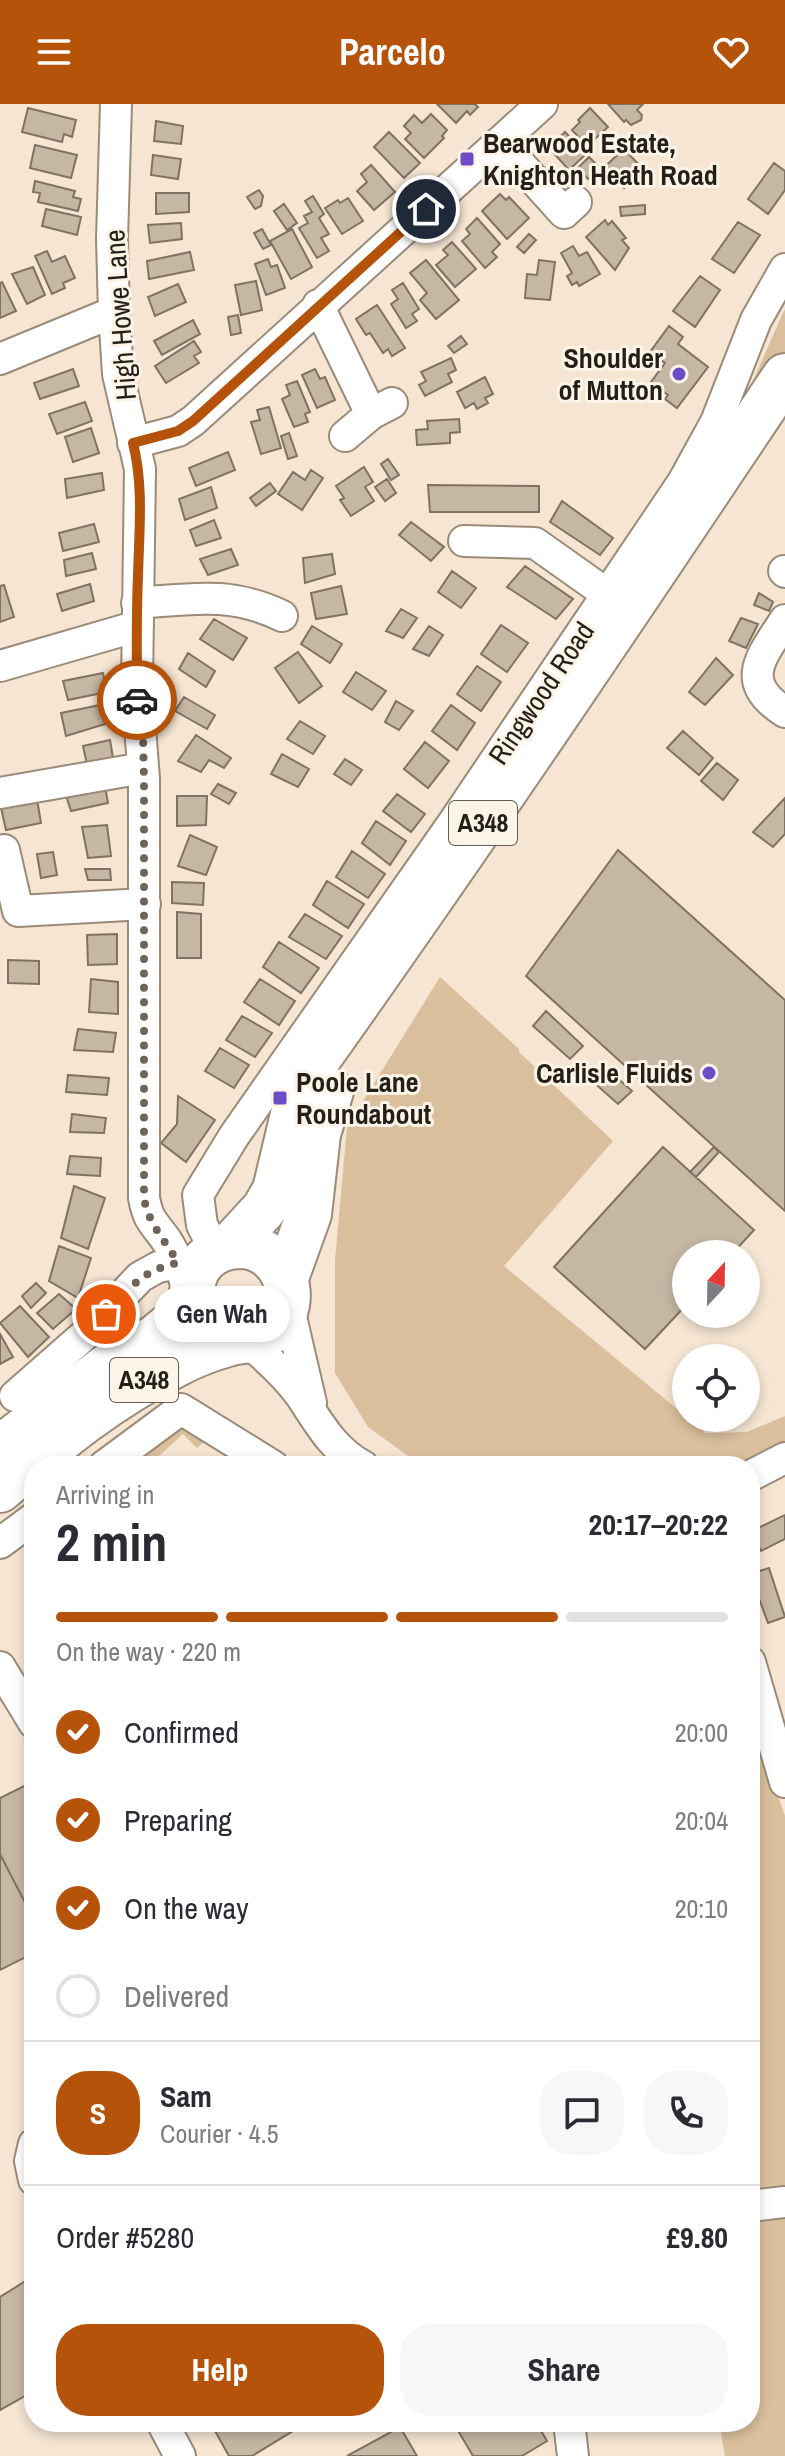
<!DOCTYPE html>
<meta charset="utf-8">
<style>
body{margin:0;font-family:"Archivo Narrow",sans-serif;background:#f7f7f7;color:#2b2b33;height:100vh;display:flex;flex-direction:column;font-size:30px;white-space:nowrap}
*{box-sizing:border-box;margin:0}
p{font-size:26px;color:#7c7c81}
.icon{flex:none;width:44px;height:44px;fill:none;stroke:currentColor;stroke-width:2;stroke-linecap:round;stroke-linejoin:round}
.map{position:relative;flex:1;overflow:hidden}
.drawer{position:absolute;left:24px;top:1352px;width:736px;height:976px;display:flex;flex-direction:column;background:#fff;border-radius:32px;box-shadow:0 4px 12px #0003}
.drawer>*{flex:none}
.needle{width:52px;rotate:22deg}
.tools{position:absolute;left:672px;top:1136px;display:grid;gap:16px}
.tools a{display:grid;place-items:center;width:88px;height:88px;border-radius:50%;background:#fff;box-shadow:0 4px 12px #0003;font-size:40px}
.pin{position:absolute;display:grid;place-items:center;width:68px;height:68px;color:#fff;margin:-34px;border:4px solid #fff;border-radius:50%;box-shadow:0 2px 8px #0007}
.courier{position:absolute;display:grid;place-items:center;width:80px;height:80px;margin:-40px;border:6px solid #b45309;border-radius:50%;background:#fff;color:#222;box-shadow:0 2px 10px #0007}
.bubble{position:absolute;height:56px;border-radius:28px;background:#fff;box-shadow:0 4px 12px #0003;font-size:26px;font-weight:700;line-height:56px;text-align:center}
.head em{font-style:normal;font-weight:700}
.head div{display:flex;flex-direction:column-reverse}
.head{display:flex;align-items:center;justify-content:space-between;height:136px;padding:0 32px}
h1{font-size:52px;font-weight:700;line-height:60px}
.bar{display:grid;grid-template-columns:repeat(4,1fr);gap:12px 8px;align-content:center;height:96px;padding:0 32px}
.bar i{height:10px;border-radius:6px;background:#e1e1e2}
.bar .current{background:#b45309}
.bar p{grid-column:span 4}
.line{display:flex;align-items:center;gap:20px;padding:0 32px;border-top:2px solid #e1e1e2}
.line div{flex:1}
.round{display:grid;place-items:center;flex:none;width:84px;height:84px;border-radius:32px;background:#f7f7f7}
ol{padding:0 32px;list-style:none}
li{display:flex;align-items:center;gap:24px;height:88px}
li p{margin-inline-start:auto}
li .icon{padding:8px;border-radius:50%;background:#b45309;color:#fff;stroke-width:4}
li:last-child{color:#7c7c81}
li i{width:44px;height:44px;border:4px solid #e1e1e2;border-radius:50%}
.cta{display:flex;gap:16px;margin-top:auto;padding:16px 32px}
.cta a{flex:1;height:92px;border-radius:32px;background:#b45309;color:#fff;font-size:32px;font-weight:700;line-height:92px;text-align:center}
.cta a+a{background:#f7f7f7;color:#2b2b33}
header{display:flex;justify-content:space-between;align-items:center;height:104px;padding:0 32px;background:#b45309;color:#fff;font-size:36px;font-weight:700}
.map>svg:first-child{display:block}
</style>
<header><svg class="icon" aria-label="menu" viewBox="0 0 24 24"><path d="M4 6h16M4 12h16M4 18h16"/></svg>Parcelo<svg class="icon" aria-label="heart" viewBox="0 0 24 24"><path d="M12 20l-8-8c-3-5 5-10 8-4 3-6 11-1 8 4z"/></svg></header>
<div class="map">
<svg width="785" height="2352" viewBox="0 0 785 2352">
<rect width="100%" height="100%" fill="#f5e5d2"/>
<path fill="#dabf9d" d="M785 205V248L728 333 782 211Z
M440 873 519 945V948L613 1037 504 1162 706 1329 747 1328 785 1312V1343L746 1362H422L368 1323 335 1269V1156L347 1023Z
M173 1318 209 1333 197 1344 183 1330 148 1362H123Z
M750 1612 785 1712V2352H725L719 2318H750Z"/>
<path fill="#c6b7a4" stroke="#807260" stroke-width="2" d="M437 0H475L478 3 470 11 467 7 456 19Z
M608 0H643L637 6 642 11 641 16 631 21 626 16 624 18Z
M28 4 76 16 72 33 64 30 62 38 22 28Z
M590 4 608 23 587 42 572 26 580 18 578 16Z
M431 10 447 26 442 32 444 34 424 54 405 35 411 29 404 22 414 11 422 19Z
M156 17 183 22 181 40 154 37Z
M389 28 420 59 404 74 374 43Z
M565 28 586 50 569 66 549 44Z
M35 41 77 51 71 74 30 64Z
M624 45 643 65 624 84 616 76 612 80 600 67Z
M153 51 181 55 178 75 151 71Z
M589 53 600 64 588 75 578 64Z
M774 59 785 67V86L768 110 748 95Z
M371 61 395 88 374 106 357 87 367 78 361 70Z
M35 77 75 87 73 93 81 95 78 107 38 98 40 89 33 88Z
M259 86 263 92 261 102 255 105 247 93Z
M156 89H189V108L156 110Z
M500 90 506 96 509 93 529 114 507 135 482 107Z
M313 92 324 110 319 114 329 130 321 134 329 147 317 154 299 124 308 119 304 112 312 108 305 97Z
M348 94 363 117 342 130 325 104 338 96 340 99Z
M284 100 297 119 287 126 274 107Z
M645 101V110L621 112 620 103Z
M46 105 81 113 77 131 42 122Z
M477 114 500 140 492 148 497 153 485 164 462 137 470 130 466 125Z
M605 116 608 121 612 117 626 134 622 136 629 144 615 166 586 133Z
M738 118 760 131 734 169 712 155Z
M181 119 182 135 150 139 148 121Z
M262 125 271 141 263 145 254 129Z
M292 125 312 163 291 175 270 137Z
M529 130 536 136 524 149 517 143Z
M452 138 476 165 455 183 436 161 448 151 443 146Z
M573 142 579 152 587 148 600 170 579 182 577 178 572 181 567 172 572 169 561 149Z
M47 147 52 158 65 152 75 174 63 179 65 184 52 190 35 152Z
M190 148 194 166 149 175 147 157Z
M268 155 271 163 277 161 285 184 266 191 255 160Z
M426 156 459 196 436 215 420 196 427 189 410 169Z
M539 156 555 158 550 196 525 194 527 170 537 171Z
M33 163 45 191 27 200 12 170Z
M700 172 720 186 695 223 673 207Z
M256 177 262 206 241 211 235 181Z
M2 178 16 207 0 214V179Z
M403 179 419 205 412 210 417 217 406 224 391 200 398 195 392 186Z
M178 180 186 198 155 212 148 193Z
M377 201 405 244 392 252 388 245 383 249 370 229 366 231 356 215Z
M238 211 241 229 231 231 228 213Z
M193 216 200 230 162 251 154 237Z
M669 222 683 233 678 240 708 263 677 304 665 295 668 291 651 278 665 259 650 248Z
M461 232 467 240 454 249 448 242Z
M194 237 201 248 194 252 199 259 166 279 155 262Z
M451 254 456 266 448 270 452 278 425 292 419 281 426 277 421 268Z
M73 265 79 282 40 295 34 279Z
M315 265 320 275 325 273 335 296 317 304 302 271Z
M485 273 493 290 485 294 488 299 477 305 474 299 465 304 457 288Z
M297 277 310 308 305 310 308 318 294 323 282 295 290 291 286 281Z
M85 298 92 317 57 330 49 310Z
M269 303 281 344 261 350 251 318 260 316 257 306Z
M459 315 460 328 450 329V339L417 341 416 326 428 325 427 317Z
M91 324 99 349 73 358 65 333Z
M289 329 297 352 288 355 281 332Z
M228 348 235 366 196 382 189 364Z
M388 355 399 371 391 376 381 360Z
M364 363 373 378 365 383 374 397 351 412 340 396 344 394 336 382Z
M311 366 323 374 302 406 278 390 293 368 305 376Z
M102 369 104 386 67 394 65 375Z
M387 375 396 389 385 397 375 383Z
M270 379 276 387 256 402 250 394Z
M428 381 539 382V408H430Z
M211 383 217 404 185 416 179 395Z
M562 397 613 434 600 451 550 418Z
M214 416 221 434 196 442 190 426Z
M411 418 444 443 431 457 399 431Z
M94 420 99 438 63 447 59 429Z
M231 445 238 461 208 471 200 455Z
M92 449 96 465 66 472 64 456Z
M332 450 335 470 305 479 303 454Z
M525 462 573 495 556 515 507 483Z
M452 467 476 484 461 504 438 488Z
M90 480 94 497 62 507 57 490Z
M4 481 14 513 0 518V482Z
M341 482 347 510 316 515 311 489Z
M759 489 773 498 769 507 754 501Z
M401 505 417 514 403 534 386 527Z
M741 514 758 520 746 544 729 537Z
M214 515 247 534 233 556 200 535Z
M501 521 528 539 507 568 481 550Z
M312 522 342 540 330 559 301 540Z
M429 522 443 531 429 552 413 545Z
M298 548 322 582 299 599 275 564Z
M188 549 215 567 206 583 179 565Z
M716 554 733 571 705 601 689 588Z
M477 562 501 578 481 607 457 590Z
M356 568 386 587 372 606 343 588Z
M103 569 107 588 68 596 63 577Z
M184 593 215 611 207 625 175 607Z
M396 597 413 607 399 626 385 618Z
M100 601 105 620 66 632 61 609Z
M451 601 475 619 457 646 432 627Z
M300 617 325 632 313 650 287 635Z
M683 627 713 654 699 671 667 644Z
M196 631 231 654 224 664 209 656 201 668 178 657Z
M110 636 114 660 88 665 83 642Z
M425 638 449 657 428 684 404 665Z
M282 650 309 665 298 683 271 670Z
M345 655 362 666 351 681 334 670Z
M717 659 738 676 723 696 701 677Z
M104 677 108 699 71 707 64 685Z
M218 680 236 689 229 700 211 690Z
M36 689 41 719 6 726 0 699Z
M397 690 425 710 411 728 383 707Z
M177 692H207L206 721 177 722Z
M785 694V730L773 743 753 728Z
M376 717 406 737 390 761 362 739Z
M107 721 111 752 88 754 82 723Z
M190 731 217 743 206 771 178 762Z
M618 746 785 896V1107L526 872Z
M352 747 385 770 368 794 336 773Z
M53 748 57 771 41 774 37 750Z
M85 765H110L111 776H88Z
M327 777 364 800 348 824 313 801Z
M172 778 204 779 203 801 172 799Z
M177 808 201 810V854H177Z
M305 810 342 832 326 855 289 833Z
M117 830V860L88 861 87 831Z
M279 838 319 864 301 889 263 863Z
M8 856 39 857V880L8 879Z
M91 875 118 878V910L89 908Z
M260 875 295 897 279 921 244 898Z
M546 907 583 942 570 955 533 922Z
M242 912 272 929 255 953 226 936Z
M78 925 116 929 113 948 74 946Z
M220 944 249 961 234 984 205 967Z
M605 963 632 987 618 1000 591 976Z
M68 971 109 974 107 991 66 988Z
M178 992 215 1016 186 1058 161 1039 177 1020Z
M72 1010 106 1014 104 1029 70 1028Z
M663 1043 754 1126 732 1150H686V1201L645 1245 554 1163Z
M714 1043 719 1048 696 1073 690 1068Z
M70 1052 101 1054 100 1072 67 1070Z
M74 1082 105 1094 88 1145 61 1134Z
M59 1142 91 1154 78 1194 49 1177Z
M36 1179 46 1189 31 1204 22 1192Z
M59 1190 76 1205 53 1225 37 1209Z
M20 1202 49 1233 28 1253 0 1219Z
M0 1230 13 1253 0 1260Z
M785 1411V1435L761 1447 752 1427Z
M769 1464 785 1513 768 1519 750 1470Z
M34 1677V1816L0 1750V1694Z
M0 1750 34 1816V1849L0 1866Z
M32 2173 34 2177V2287L0 2306V2193Z
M210 2318H305L306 2319 252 2352H229Z
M453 2318H536L547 2337 522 2352H473Z
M400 2323 417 2352H347Z"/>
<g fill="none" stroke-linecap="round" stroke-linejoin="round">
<g stroke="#9a8b79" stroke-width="34">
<path id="minor" d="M116 0 112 135 114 208 118 270 140 365 137 584 144 675V1094C148 1115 152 1117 164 1133 176 1149 183 1172 191 1191
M501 39 564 109 576 98
M318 201 371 310 392 299
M0 255 114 208
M345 332 371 310
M133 339 178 327 193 317 542 0
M464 437 535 439 607 490
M784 467 785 468
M137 499C191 495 231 487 282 512
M785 516C762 552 737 578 785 608
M0 562 138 522
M0 689 143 664
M4 746 18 807 145 800
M214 1144 202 1121 198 1091 234 1032 453 719 683 378 716 318 756 216 785 165
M288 1200 311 1299
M248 1238C267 1254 286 1271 301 1292 318 1318 334 1347 363 1362
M15 1292 88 1228 140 1173 158 1163 178 1159
M104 1362 181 1305 273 1362
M750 1372 785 1354
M0 1439 34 1414
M750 1558 785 1678
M0 1563 34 1619
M34 2040 30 2057 34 2076
M750 2102 785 2098
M162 2318 180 2352
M569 2318 573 2352"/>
</g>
<g stroke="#9a8b79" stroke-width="48">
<path id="highway" d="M229 1143 264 1105 275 1086 295 1002 306 972C470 742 628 507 785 272
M286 1174 309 1110 318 1030 331 987
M0 1344 109 1261 157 1232 193 1202
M0 1386C59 1336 107 1295 177 1260 194 1251 210 1245 228 1240 244 1235 259 1239 273 1226 304 1197 283 1143 241 1142 182 1142 173 1220 233 1238"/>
</g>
<use href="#minor" stroke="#fff" stroke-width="30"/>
<use href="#highway" stroke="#fff" stroke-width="44"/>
</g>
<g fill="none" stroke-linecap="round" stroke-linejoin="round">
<path stroke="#6e6459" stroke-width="8" stroke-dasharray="0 14.4" d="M106 1210C130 1184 142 1166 178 1159 166 1137 148 1120 144 1094V675L143 632 137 596"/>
<path stroke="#b45309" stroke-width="10" d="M137 596C137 555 136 514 138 473 139 428 144 383 133 339L178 327 193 317 426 105"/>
</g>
<g fill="#6c4dc6" stroke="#fdf4e8" stroke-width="3">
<rect x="459" y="47" width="16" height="16" rx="4"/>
<circle cx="679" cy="270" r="8"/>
<circle cx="709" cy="969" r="8"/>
<rect x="272" y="986" width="16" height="16" rx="4"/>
</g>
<g text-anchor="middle" stroke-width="6" stroke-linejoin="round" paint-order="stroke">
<g fill="#fdf4e8" stroke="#665f56" stroke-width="2">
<rect x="449" y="697" width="68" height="44" rx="6"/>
<rect x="110" y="1254" width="68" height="44" rx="6"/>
</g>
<g font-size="26" font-weight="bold" fill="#251f18">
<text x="483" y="728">A348</text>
<text x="144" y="1285">A348</text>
</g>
<g font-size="28" font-weight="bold" fill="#251f18" stroke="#fdf4e8" text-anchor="start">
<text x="483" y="49">Bearwood Estate,<tspan x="483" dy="32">Knighton Heath Road</tspan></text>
<text x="663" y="264" text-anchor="end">Shoulder<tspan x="663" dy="32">of Mutton</tspan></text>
<text x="693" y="979" text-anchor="end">Carlisle Fluids</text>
<text x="296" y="988">Poole Lane<tspan x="296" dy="32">Roundabout</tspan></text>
</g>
<g font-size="28" fill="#251f18" stroke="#fdf4e8">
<text transform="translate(120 211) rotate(-94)" y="10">High Howe Lane</text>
<text transform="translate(541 589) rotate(-56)" y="10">Ringwood Road</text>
</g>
</g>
</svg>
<div class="tools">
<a><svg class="needle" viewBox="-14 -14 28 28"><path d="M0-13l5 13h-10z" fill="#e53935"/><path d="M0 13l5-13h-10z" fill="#7c7c81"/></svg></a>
<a><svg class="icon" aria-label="locate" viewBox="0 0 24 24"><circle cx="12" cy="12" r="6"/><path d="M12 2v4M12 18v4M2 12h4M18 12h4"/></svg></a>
</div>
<div class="pin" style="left:106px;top:1210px;background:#ea580c"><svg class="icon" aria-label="bag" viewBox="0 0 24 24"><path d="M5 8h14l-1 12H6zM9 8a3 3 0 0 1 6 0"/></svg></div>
<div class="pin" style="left:426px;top:105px;background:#1f2937"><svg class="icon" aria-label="home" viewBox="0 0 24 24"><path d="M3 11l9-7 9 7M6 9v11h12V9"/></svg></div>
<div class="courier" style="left:137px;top:596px"><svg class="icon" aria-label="car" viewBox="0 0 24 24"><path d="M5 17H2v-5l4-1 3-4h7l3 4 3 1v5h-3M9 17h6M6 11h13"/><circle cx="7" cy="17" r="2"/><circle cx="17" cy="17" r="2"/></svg></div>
<div class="bubble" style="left:154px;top:1182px;width:136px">Gen Wah</div>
<section class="drawer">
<div class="head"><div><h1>2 min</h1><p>Arriving in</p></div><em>20:17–20:22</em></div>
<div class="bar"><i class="current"></i><i class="current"></i><i class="current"></i><i></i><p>On the way · 220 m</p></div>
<ol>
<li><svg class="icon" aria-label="check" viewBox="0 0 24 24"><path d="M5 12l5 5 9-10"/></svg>Confirmed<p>20:00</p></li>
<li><svg class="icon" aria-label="check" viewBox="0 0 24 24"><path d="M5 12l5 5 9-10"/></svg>Preparing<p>20:04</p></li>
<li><svg class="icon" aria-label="check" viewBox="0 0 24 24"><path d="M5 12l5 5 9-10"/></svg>On the way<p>20:10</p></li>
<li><i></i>Delivered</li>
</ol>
<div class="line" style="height:144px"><b class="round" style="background:#b45309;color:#fff">S</b><div><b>Sam</b><p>Courier · 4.5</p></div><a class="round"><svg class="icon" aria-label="chat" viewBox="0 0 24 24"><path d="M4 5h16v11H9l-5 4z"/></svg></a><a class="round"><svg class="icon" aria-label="phone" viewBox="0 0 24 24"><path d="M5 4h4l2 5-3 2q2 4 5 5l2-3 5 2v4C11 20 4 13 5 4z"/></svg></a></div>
<div class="line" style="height:104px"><div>Order #5280</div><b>£9.80</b></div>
<div class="cta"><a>Help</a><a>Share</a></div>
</section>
</div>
